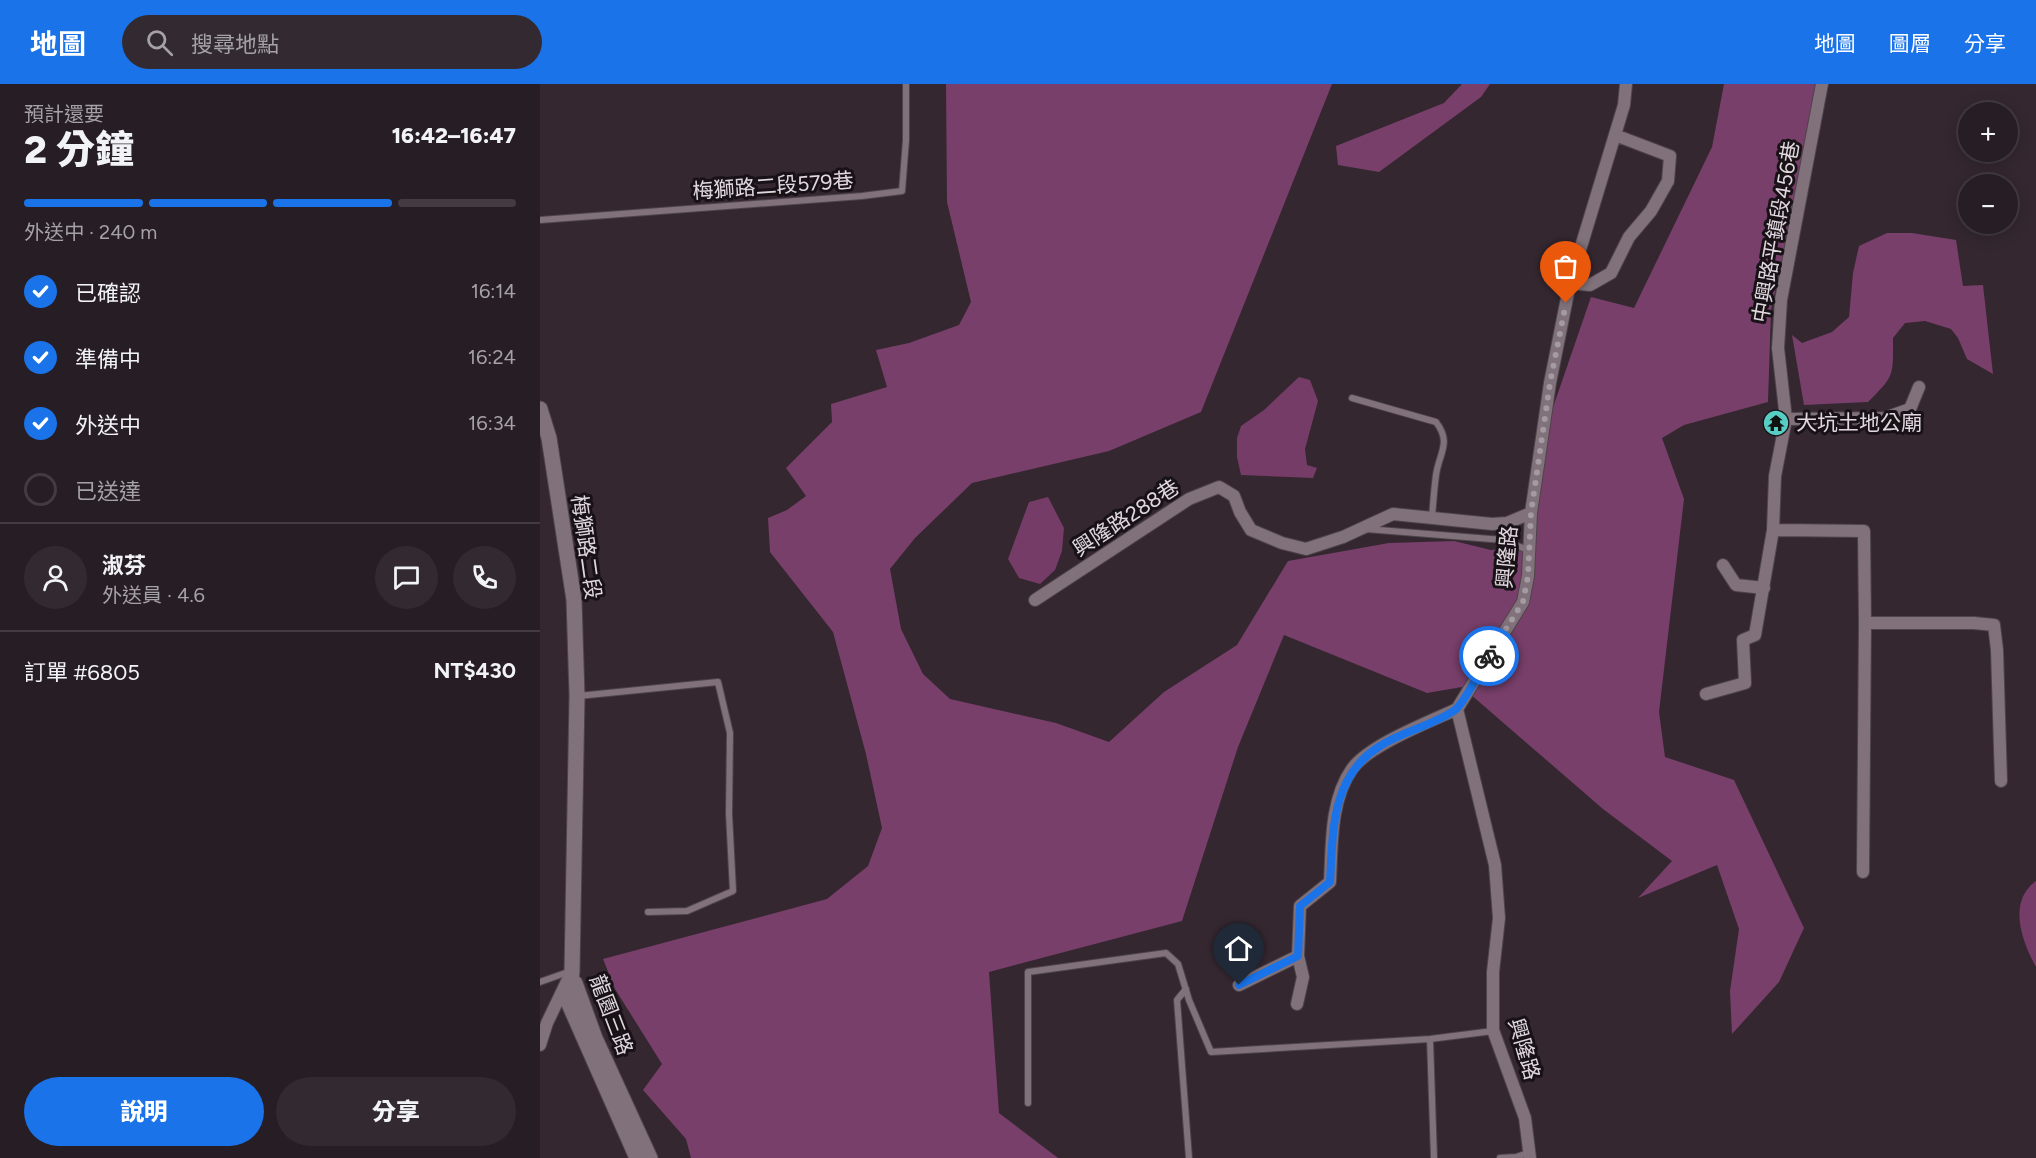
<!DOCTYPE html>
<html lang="zh-TW">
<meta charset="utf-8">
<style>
body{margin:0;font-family:Figtree,"Noto Sans TC",sans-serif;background:#332a31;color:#f1f3f6;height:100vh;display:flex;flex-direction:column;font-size:22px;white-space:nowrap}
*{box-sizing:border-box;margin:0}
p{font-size:20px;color:#a4a2a6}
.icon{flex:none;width:33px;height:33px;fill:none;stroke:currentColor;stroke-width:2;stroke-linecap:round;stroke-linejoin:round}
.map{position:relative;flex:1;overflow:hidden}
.drawer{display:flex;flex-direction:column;background:#271d24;width:540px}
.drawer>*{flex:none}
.fabs{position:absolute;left:1418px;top:18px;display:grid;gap:12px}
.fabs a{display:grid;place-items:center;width:60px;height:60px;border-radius:50%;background:#271d24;box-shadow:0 3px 15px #0003,0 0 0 2px #433b41;font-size:30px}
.pin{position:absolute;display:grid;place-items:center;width:51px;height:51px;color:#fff;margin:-62px -26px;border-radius:50% 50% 50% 0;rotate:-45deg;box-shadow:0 0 6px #0007}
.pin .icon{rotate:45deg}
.courier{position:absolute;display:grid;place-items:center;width:60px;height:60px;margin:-30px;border:4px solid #1a73e8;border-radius:50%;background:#fff;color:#222;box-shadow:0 2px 8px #0007}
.summary em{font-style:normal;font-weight:800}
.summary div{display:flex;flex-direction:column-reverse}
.summary{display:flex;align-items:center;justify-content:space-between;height:102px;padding:0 24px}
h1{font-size:39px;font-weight:800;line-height:45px}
.bar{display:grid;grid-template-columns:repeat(4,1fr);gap:9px 6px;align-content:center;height:72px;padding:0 24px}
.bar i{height:8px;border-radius:4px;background:#433b41}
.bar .current{background:#1a73e8}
.bar p{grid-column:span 4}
.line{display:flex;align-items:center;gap:15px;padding:0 24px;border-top:2px solid #433b41}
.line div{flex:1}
.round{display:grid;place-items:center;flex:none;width:63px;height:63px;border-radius:32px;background:#332a31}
ol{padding:0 24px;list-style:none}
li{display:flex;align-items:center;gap:18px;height:66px}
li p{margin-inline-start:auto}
li .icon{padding:6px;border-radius:50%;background:#1a73e8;color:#fff;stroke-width:4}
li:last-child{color:#a4a2a6}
li i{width:33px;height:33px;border:3px solid #433b41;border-radius:50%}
.primary-button{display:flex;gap:12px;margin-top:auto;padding:12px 24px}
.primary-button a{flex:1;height:69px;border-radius:36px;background:#1a73e8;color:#fff;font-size:24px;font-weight:800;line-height:69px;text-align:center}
.primary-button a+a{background:#332a31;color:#f1f3f6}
header{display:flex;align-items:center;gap:36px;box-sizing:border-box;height:84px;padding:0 30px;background:#1a73e8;color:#fff}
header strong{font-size:28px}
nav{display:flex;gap:33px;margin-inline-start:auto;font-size:21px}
.search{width:420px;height:54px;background:#332a31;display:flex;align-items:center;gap:15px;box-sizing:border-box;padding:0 21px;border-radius:33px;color:#a4a2a6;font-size:22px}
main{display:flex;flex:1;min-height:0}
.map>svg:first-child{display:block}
</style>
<header>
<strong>地圖</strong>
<div class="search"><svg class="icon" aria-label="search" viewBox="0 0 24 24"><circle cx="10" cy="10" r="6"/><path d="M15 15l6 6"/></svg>搜尋地點</div>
<nav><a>地圖</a><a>圖層</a><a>分享</a></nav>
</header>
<main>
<section class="drawer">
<div class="summary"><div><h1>2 分鐘</h1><p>預計還要</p></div><em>16:42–16:47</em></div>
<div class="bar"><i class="current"></i><i class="current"></i><i class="current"></i><i></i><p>外送中 · 240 m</p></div>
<ol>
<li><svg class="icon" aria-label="check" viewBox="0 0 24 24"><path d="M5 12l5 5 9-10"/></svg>已確認<p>16:14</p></li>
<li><svg class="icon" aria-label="check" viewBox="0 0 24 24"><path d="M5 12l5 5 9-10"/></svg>準備中<p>16:24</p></li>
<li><svg class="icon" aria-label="check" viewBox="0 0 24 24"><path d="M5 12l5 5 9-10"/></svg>外送中<p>16:34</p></li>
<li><i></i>已送達</li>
</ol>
<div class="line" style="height:108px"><a class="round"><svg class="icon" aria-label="person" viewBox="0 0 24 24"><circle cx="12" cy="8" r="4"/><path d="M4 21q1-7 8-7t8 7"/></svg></a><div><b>淑芬</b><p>外送員 · 4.6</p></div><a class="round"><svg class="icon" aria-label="chat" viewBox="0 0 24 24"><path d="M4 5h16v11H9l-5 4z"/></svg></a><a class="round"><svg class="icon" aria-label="phone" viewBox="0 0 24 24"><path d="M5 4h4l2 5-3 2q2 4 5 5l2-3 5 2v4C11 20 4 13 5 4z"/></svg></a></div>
<div class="line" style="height:78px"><div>訂單 #6805</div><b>NT$430</b></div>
<div class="primary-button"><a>說明</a><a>分享</a></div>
</section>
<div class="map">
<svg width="1496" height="1074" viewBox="0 0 1496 1074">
<rect width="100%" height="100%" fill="#342730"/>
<path fill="#783f6a" d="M406 0H792L661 328 569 367 432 399 375 454 350 485 361 545 383 590 410 615 516 639 569 658 624 608 697 561 748 477 849 459 914 457 951 466 993 462 1011 329 1051 213 1094 224 1172 63 1184 0H1280L1231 226 1228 318 1144 341 1122 354 1144 415 1119 628 1125 673 1194 696 1264 844 1239 898 1192 950 1190 907 1199 845 1177 781 1098 814 1132 777 1063 725 922 603 887 609 744 551 698 663 642 837 449 888 459 1029 518 1074H151L146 1055 103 1006 122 980 75 905 63 875 287 815 328 782 342 744 326 670 293 548 230 468 228 434 247 426 266 412 246 384 292 338 291 320 347 303 336 266 369 259 419 241 431 218 407 118Z
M922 0H950L941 13 839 88 798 81 796 62 904 19Z
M1347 149H1372L1416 156 1423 202 1443 201 1453 290 1427 275 1418 254 1411 245 1385 237 1365 239 1353 254C1353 292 1355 291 1328 318L1264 321 1252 251 1262 259 1292 248 1309 233 1313 189 1319 162Z"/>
<path fill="#763c68" d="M759 293 770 296 778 317 765 365 767 381 777 384 773 394 701 391 697 373V354L701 342 724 326Z
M508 413 524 444 522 467 515 486 500 500 479 494 468 475 489 418Z
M1496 797V883C1482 857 1467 818 1496 797Z"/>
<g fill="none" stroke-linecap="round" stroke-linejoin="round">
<g stroke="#4e444b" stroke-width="8">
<path id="service" d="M0 136 322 112 362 107 366 56V0
M812 314 896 338C912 359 899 369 896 391 894 406 893 420 892 434
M826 445 963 456 988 466
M38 612 178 598 190 649 189 730 193 807 147 827 108 828
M0 898 31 887
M646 905 637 916 649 1074
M890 955 894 1074
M488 1019V888L626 869 638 880 649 916 671 968 890 955 953 947
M960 1074 976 1073 988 1069"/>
</g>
<g stroke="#4e444b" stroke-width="14">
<path id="minor" d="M1030 199 1050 201 1071 189 1089 153 1111 127 1128 97 1130 72 1075 51
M1246 335 1345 334 1370 325 1379 303
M1233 446 1235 392 1246 335 1238 264 1241 216 1282 0
M1183 481 1196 501 1224 504
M495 516 649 415 679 403 694 412 700 428 711 446 742 459 766 465 803 453 853 430 952 440 967 439 991 429
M1325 539H1434L1454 541 1457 566 1461 697
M1166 610 1205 599 1203 556 1215 551 1233 446 1324 447 1325 539 1323 788
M699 901 758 872
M757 920 763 893 758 872 760 822 790 798C792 761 790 716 812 685 829 661 889 638 917 625
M0 961 7 939 30 891
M990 1074 985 1034 953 946V888L959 834 955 781 917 625 983 518 988 492 991 429 1010 299 1030 199 1084 21 1086 0"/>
</g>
<g stroke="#4e444b" stroke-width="17">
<path id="tertiary" d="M0 325 9 354 34 516 37 612 32 887 29 920 97 1074
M35 899 55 954 110 1074"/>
</g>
<use href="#service" stroke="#80717b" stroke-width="6"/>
<use href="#minor" stroke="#80717b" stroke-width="12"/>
<use href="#tertiary" stroke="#80717b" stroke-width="15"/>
</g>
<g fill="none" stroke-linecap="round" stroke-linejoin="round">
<path stroke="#a49aa1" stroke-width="6" stroke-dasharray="0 10.8" d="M949 572 983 518 988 492 991 429 1010 299 1026 219"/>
<path stroke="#1a73e8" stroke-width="8" d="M699 901 758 872 760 822 790 798C793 747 791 692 840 662 863 647 892 642 915 626 924 620 942 583 949 572"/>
</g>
<defs>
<g id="temple-disc" transform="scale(1.35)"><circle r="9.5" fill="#56cec3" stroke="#181216"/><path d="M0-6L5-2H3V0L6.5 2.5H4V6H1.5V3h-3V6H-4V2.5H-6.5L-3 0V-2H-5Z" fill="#111"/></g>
</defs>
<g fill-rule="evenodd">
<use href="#temple-disc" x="1236" y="339"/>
</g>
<g text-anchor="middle" stroke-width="6" stroke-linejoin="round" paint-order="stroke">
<g font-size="21" fill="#e0d8de" stroke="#181216">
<text transform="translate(233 102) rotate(-4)" y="7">梅獅路二段579巷</text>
<text transform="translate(1236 148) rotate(-80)" y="7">中興路平鎮段456巷</text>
<text transform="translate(586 434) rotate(-33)" y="7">興隆路288巷</text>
<text transform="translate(46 463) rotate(82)" y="7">梅獅路二段</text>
<text transform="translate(967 473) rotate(-85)" y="7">興隆路</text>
<text transform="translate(71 931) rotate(69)" y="7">龍園三路</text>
<text transform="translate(984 965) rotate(74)" y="7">興隆路</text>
</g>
<g font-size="21" fill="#e0d8de" stroke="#181216" text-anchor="start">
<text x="1256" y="346">大坑土地公廟</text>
</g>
</g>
</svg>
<div class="fabs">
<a>+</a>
<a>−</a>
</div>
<div class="pin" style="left:1026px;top:219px;background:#ea580c"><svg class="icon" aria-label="bag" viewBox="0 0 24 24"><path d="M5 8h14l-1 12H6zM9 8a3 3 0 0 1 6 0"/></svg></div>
<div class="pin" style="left:699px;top:901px;background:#1f2937"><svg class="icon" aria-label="home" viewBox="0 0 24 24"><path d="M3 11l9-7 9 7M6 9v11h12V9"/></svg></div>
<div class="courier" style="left:949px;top:572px"><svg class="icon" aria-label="bike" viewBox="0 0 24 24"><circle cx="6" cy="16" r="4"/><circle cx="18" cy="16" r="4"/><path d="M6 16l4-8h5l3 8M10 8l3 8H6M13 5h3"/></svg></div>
</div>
</main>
